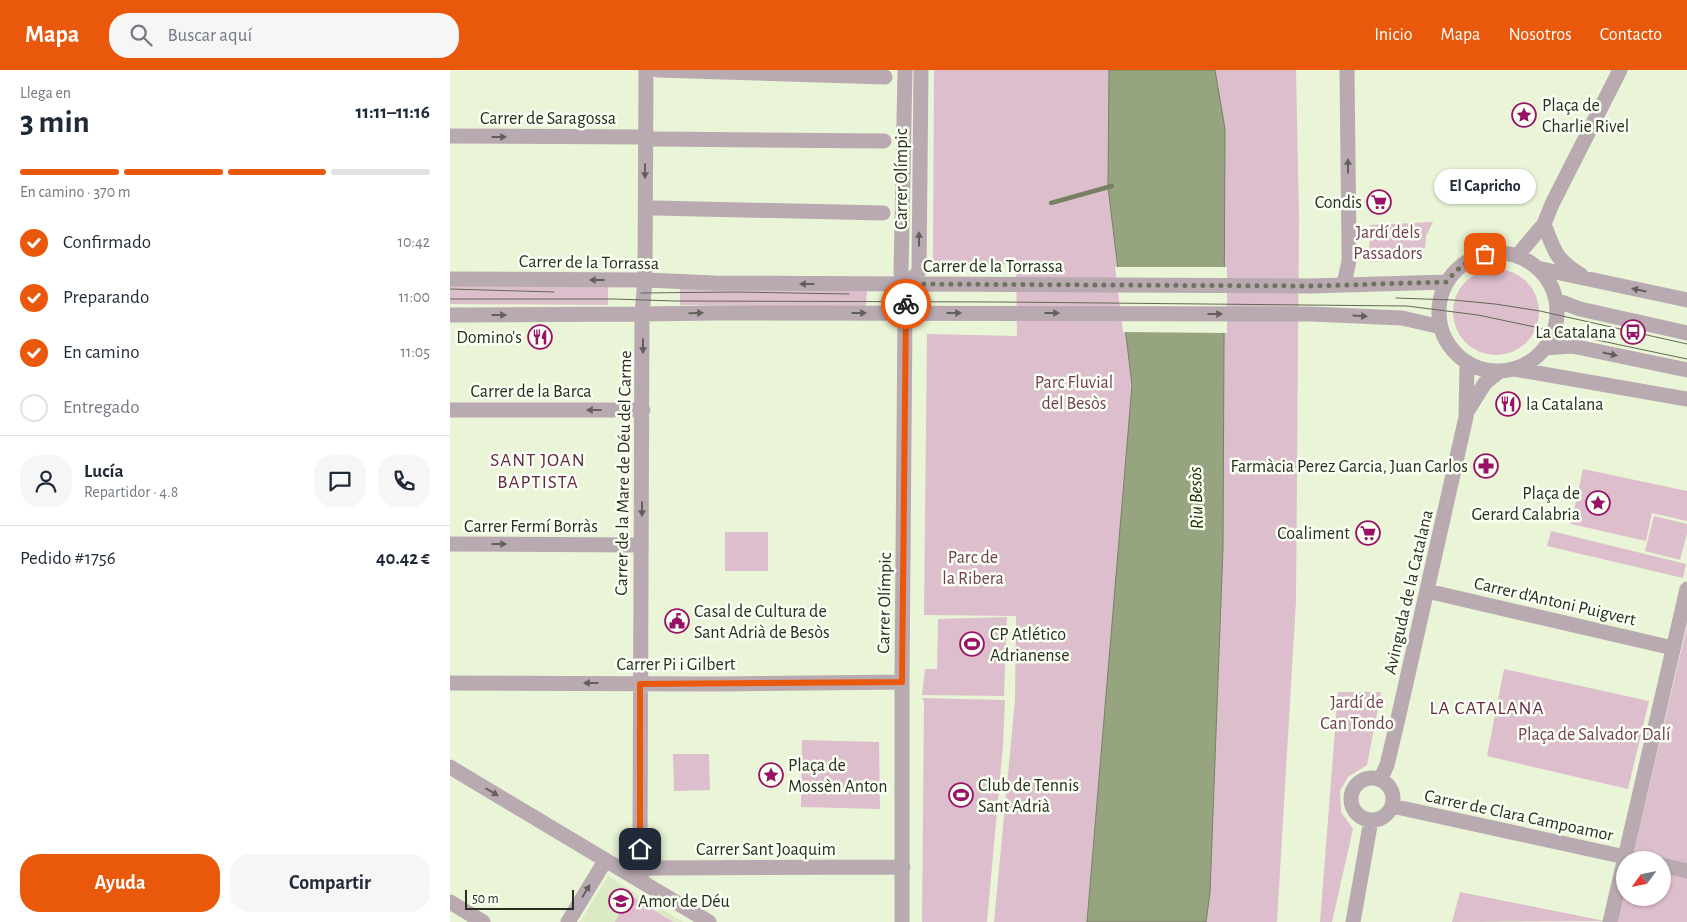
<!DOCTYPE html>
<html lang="es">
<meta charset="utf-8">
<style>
body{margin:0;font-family:"Alegreya Sans",sans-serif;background:#f6f6f7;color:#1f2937;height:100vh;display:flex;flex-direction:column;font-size:19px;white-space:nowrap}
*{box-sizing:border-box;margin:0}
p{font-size:16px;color:#747a83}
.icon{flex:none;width:28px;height:28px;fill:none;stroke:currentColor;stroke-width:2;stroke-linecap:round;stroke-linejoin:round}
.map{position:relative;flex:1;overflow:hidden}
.details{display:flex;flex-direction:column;background:#fff;width:450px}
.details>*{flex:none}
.needle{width:32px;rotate:237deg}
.controls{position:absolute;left:1166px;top:781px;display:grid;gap:10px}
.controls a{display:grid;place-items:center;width:55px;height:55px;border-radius:50%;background:#fff;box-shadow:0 1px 4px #0004;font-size:25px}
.scale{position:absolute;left:15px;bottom:12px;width:109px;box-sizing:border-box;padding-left:5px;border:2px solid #2a2e22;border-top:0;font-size:14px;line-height:18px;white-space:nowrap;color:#2a2e22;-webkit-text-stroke:4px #fafff3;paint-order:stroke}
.pin{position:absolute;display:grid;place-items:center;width:42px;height:42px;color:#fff;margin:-21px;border-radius:10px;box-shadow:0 2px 8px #0006}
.courier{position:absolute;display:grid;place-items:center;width:50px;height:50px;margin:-25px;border:4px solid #ea580c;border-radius:50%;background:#fff;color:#222;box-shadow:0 1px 6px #0007}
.bubble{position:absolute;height:35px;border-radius:18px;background:#fff;box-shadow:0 1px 4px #0004;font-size:16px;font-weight:700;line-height:35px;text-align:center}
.overview em{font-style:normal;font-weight:700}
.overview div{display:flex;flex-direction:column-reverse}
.overview{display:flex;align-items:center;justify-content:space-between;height:85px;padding:0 20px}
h1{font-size:32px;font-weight:700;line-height:38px}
.bar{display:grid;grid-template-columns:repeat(4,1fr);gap:8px 5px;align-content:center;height:60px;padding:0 20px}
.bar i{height:6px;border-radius:4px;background:#e0e1e3}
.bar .active{background:#ea580c}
.bar p{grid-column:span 4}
.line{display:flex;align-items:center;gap:12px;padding:0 20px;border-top:1px solid #e0e1e3}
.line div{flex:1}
.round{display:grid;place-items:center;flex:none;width:52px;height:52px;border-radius:20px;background:#f6f6f7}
ol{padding:0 20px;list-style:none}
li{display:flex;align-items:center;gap:15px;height:55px}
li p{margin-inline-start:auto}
li .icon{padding:5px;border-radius:50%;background:#ea580c;color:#fff;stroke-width:4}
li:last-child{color:#747a83}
li i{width:28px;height:28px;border:2px solid #e0e1e3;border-radius:50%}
.action{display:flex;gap:10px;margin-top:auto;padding:10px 20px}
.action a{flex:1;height:58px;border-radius:20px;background:#ea580c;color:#fff;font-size:20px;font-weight:700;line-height:58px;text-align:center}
.action a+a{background:#f6f6f7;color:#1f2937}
header{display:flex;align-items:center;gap:30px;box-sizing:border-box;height:70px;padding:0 25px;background:#ea580c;color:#fff}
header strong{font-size:24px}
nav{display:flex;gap:28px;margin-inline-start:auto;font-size:18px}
.search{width:350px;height:45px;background:#f6f6f7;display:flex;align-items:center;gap:12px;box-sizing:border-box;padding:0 18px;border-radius:20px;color:#747a83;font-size:19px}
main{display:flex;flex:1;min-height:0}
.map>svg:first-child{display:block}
</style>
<header>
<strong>Mapa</strong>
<div class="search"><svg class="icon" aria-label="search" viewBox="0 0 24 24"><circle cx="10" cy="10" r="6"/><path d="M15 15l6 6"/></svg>Buscar aquí</div>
<nav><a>Inicio</a><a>Mapa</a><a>Nosotros</a><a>Contacto</a></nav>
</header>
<main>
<section class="details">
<div class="overview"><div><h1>3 min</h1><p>Llega en</p></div><em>11:11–11:16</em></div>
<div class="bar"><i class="active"></i><i class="active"></i><i class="active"></i><i></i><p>En camino · 370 m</p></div>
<ol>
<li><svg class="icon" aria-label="check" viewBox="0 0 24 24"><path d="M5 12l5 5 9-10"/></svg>Confirmado<p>10:42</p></li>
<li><svg class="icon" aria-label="check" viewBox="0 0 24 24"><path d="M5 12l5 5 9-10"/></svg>Preparando<p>11:00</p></li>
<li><svg class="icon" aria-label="check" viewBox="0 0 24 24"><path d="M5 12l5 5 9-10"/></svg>En camino<p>11:05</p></li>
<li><i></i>Entregado</li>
</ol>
<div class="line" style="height:90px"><a class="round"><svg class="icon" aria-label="person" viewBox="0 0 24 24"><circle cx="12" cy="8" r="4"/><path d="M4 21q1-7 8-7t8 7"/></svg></a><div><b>Lucía</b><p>Repartidor · 4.8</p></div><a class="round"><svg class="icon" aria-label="chat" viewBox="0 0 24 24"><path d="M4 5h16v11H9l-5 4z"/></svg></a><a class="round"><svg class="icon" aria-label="phone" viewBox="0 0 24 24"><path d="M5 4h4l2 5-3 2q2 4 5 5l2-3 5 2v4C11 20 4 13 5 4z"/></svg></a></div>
<div class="line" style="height:65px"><div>Pedido #1756</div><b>40.42 €</b></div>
<div class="action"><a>Ayuda</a><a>Compartir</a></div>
</section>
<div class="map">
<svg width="1237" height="852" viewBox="0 0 1237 852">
<rect width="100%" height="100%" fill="#e9f5d6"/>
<path fill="#dbeac5" d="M158 806 233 852H130Z"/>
<path fill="#ddbecc" d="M484 0H659L658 117 682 315 637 852H544L565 630 566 546 474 545 477 264 567 266 566 194 483 195Z
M765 0H846L849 148 846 531 827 852H756L760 823 773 477Z
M983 152 976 166 975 178 964 179 963 190 919 192 920 155Z
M1003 242a43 43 0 1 1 86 0a43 43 0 1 1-86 0Z
M0 215 158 216V235L0 234Z
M230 217 417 219 416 237 230 235Z
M1133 399 1237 421V451L1202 443 1196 471 1121 454Z
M1204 446 1237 454V464L1230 490 1195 481Z
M1101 461 1236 494 1233 508 1097 476Z
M275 462H318V501H275Z
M557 547 554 626 472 625 475 599H487L488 549Z
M1237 556V852H1167L1175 816V828H1212V790H1182Z
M1054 599 1199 631 1178 719 1037 686Z
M888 622H931L917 695 898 707 890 721 891 742 903 759 882 852H870Z
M472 628 555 630 553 675 537 852H472L474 632Z
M352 670 429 672 430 739 351 737Z
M223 684H259L260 720 224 721Z
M1010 822 1155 851 1002 852Z
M181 826 223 852H165Z"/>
<path fill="#96a480" stroke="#768164" d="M659 0H765L775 59 773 477 760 823 756 852H637L682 315 658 117Z"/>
<path fill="#e9f5d6" d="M665 197H777V263L673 262Z"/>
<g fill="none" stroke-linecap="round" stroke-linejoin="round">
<path stroke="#768164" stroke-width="4.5" d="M601 133 662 116"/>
<path stroke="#b9aab1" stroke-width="15" d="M208 0 435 7
M455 0 451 203 458 214
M0 66 195 67
M205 69 434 71
M205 138 433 143
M1094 154C1105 182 1105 189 1131 205
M989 242a59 59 0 1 1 118 0a59 59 0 1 1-118 0Z
M1067 186 1094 154 1102 134 1170 0
M1087 198 1237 230
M0 209 195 210 265 213 860 216 997 212
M894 214 899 191V178L897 0
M1106 230 1130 239 1237 263
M0 245 192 244 265 243 861 244 952 248 991 257
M1095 278 1122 276 1237 300
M1064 299 1237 329
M0 340H193
M1018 340 1035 313 1050 301
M0 474 191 475
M977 521 1223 578
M0 613 263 614 452 612
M0 697 259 852
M901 729a21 21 0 1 1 42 0a21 21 0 1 1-42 0Z
M930 710 937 695 947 653 1016 347 1017 292
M942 736 1189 790
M1212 795 1237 801
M182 806 190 779 192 244 195 210 196 0
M182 806 199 798 453 797
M0 832 33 852
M118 852 155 791
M452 852V612L455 243 458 214 469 201 471 0
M903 852 921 750
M1160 852 1237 519"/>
<path stroke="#626856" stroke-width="1" d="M0 219 104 222
M191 223 286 222 399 224
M946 228 1003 230 1045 234 1090 241 1237 274
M0 229H164L225 231 553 232 957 236 1028 245 1237 289"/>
</g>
<defs><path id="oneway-solid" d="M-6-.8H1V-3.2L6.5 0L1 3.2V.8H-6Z" transform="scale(1.25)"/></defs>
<g fill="#63605b">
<use href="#oneway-solid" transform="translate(49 67)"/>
<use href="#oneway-solid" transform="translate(898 96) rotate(-91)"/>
<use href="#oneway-solid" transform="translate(195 101) rotate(90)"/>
<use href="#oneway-solid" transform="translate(469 169) rotate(-90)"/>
<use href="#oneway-solid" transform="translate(147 210) rotate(-180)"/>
<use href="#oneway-solid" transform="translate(357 214) rotate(-180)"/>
<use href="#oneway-solid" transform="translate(1189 220) rotate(-168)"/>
<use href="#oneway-solid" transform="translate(246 243) rotate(-2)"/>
<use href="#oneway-solid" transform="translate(409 243)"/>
<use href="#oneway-solid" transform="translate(504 243)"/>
<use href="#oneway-solid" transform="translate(602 243)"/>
<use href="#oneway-solid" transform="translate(765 244)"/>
<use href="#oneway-solid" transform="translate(49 245)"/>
<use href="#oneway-solid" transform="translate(910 246) rotate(3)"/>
<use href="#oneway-solid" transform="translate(193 276) rotate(90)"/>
<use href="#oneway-solid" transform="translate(1160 284) rotate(12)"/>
<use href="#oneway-solid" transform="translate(144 340) rotate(180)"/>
<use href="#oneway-solid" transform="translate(192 439) rotate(90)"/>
<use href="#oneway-solid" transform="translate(49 474)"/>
<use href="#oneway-solid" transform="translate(141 613) rotate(-180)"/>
<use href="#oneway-solid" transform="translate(42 722) rotate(31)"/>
<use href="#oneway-solid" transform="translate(136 821) rotate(-59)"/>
</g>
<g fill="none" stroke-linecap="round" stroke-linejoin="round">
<path stroke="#6d7461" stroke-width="5" stroke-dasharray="0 9" d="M456 234 458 214 860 216 996 212C1009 197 1017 191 1035 184"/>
<path stroke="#ea580c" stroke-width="6" d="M190 779V614L452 612 456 234"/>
</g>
<defs>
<g id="sight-ring" transform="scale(1.25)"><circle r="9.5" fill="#fafff3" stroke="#991267" stroke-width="1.5"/><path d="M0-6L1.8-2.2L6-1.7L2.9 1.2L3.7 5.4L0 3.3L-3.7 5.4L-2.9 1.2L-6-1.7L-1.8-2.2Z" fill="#991267"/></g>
<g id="supermarket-ring" transform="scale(1.25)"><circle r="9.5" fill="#fafff3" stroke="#991267" stroke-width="1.5"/><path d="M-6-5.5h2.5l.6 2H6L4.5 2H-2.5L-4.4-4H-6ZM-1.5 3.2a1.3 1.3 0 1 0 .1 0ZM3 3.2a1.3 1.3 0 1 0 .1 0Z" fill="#991267"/></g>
<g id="bus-ring" transform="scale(1.25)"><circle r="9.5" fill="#fafff3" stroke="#991267" stroke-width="1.5"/><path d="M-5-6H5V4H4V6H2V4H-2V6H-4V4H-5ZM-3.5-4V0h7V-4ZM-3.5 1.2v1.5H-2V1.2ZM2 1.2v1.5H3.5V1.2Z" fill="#991267"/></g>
<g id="restaurant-ring" transform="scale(1.25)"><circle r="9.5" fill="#fafff3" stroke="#991267" stroke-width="1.5"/><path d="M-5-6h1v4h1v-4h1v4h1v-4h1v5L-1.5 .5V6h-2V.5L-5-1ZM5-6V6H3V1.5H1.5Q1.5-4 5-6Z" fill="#991267"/></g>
<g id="pharmacy-ring" transform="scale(1.25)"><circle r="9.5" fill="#fafff3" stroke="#991267" stroke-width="1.5"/><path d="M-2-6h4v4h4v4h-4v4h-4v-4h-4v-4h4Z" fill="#991267"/></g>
<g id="civic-ring" transform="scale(1.25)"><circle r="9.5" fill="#fafff3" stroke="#991267" stroke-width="1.5"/><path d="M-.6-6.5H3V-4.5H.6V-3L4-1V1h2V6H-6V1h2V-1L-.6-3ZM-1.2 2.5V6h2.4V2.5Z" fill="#991267"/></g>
<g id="stadium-ring" transform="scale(1.25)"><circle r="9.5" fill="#fafff3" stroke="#991267" stroke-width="1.5"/><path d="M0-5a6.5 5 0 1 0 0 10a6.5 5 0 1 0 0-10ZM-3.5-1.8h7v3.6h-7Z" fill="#991267"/></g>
<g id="school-ring" transform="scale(1.25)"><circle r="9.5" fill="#fafff3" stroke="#991267" stroke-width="1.5"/><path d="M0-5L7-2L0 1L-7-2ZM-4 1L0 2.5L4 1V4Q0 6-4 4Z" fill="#991267"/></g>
</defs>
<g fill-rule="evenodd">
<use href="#sight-ring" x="1074" y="45"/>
<use href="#supermarket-ring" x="929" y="132"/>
<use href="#bus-ring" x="1183" y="262"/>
<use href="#restaurant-ring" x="90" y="267"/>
<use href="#restaurant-ring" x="1058" y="334"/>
<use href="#pharmacy-ring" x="1036" y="396"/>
<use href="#sight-ring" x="1148" y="433"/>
<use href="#supermarket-ring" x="918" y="463"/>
<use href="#civic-ring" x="227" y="551"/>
<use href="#stadium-ring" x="522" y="574"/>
<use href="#sight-ring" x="321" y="705"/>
<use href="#stadium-ring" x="511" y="725"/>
<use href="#school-ring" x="171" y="831"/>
</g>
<g text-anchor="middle" stroke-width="5" stroke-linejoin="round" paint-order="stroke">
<g font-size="18" fill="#2a2e22" stroke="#fafff3" text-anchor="start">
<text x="1092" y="41">Plaça de<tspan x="1092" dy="21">Charlie Rivel</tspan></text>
<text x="912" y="138" text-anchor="end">Condis</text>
<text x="1166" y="268" text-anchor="end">La Catalana</text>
<text x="72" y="273" text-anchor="end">Domino's</text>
<text x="1076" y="340">la Catalana</text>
<text x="1018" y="402" text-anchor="end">Farmàcia Perez Garcia, Juan Carlos</text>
<text x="1130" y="429" text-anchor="end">Plaça de<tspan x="1130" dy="21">Gerard Calabria</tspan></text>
<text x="900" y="469" text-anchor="end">Coaliment</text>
<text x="244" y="547">Casal de Cultura de<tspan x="244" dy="21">Sant Adrià de Besòs</tspan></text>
<text x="540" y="570">CP Atlético<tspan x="540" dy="21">Adrianense</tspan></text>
<text x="338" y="701">Plaça de<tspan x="338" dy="21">Mossèn Anton</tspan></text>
<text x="528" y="721">Club de Tennis<tspan x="528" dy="21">Sant Adrià</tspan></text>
<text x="188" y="837">Amor de Déu</text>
</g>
<g font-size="18" fill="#2a2e22" stroke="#fafff3">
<text x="98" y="54">Carrer de Saragossa</text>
<text transform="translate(451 109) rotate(-90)" y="6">Carrer Olímpic</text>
<text transform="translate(139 192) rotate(1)" y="6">Carrer de la Torrassa</text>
<text x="543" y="202">Carrer de la Torrassa</text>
<text x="81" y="327">Carrer de la Barca</text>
<text transform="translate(173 403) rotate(-89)" y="6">Carrer de la Mare de Déu del Carme</text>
<text x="81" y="462">Carrer Fermí Borràs</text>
<text transform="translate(958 522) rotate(-77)" y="6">Avinguda de la Catalana</text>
<text transform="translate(1105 531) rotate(13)" y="6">Carrer d'Antoni Puigvert</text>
<text transform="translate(434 533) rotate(-89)" y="6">Carrer Olímpic</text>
<text x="226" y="600">Carrer Pi i Gilbert</text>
<text transform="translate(1069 745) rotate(12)" y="6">Carrer de Clara Campoamor</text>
<text x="316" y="785">Carrer Sant Joaquim</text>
</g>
<g font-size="18" fill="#733d58" stroke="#fafff3">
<text x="938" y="168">Jardí dels<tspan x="938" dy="21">Passadors</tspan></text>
<text x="624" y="318">Parc Fluvial<tspan x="624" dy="21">del Besòs</tspan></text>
<text x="523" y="493">Parc de<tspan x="523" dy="21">la Ribera</tspan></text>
<text x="907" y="638">Jardí de<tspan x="907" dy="21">Can Tondo</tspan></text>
<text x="1144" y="670">Plaça de Salvador Dalí</text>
</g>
<g font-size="19" letter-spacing="1" fill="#652648" stroke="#fafff3">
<text x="88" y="396">SANT JOAN<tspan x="88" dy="22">BAPTISTA</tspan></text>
<text x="1037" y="644">LA CATALANA</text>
</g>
<g font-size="19" font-style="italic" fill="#232f04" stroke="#fafff3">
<text transform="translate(745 428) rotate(-92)" y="7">Riu Besòs</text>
</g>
</g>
</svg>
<div class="controls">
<a><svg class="needle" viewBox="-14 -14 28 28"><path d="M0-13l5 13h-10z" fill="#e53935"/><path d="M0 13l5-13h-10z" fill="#747a83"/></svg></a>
</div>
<div class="scale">50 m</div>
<div class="pin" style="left:1035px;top:184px;background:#ea580c"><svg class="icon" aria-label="bag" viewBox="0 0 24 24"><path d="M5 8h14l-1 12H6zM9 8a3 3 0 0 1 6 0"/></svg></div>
<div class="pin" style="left:190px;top:779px;background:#1f2937"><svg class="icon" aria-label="home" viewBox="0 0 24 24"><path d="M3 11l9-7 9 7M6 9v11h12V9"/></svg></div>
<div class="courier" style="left:456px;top:234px"><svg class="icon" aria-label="bike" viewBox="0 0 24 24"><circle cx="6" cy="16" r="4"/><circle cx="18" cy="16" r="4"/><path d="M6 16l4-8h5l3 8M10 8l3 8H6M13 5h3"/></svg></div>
<div class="bubble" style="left:984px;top:99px;width:102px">El Capricho</div>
</div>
</main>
